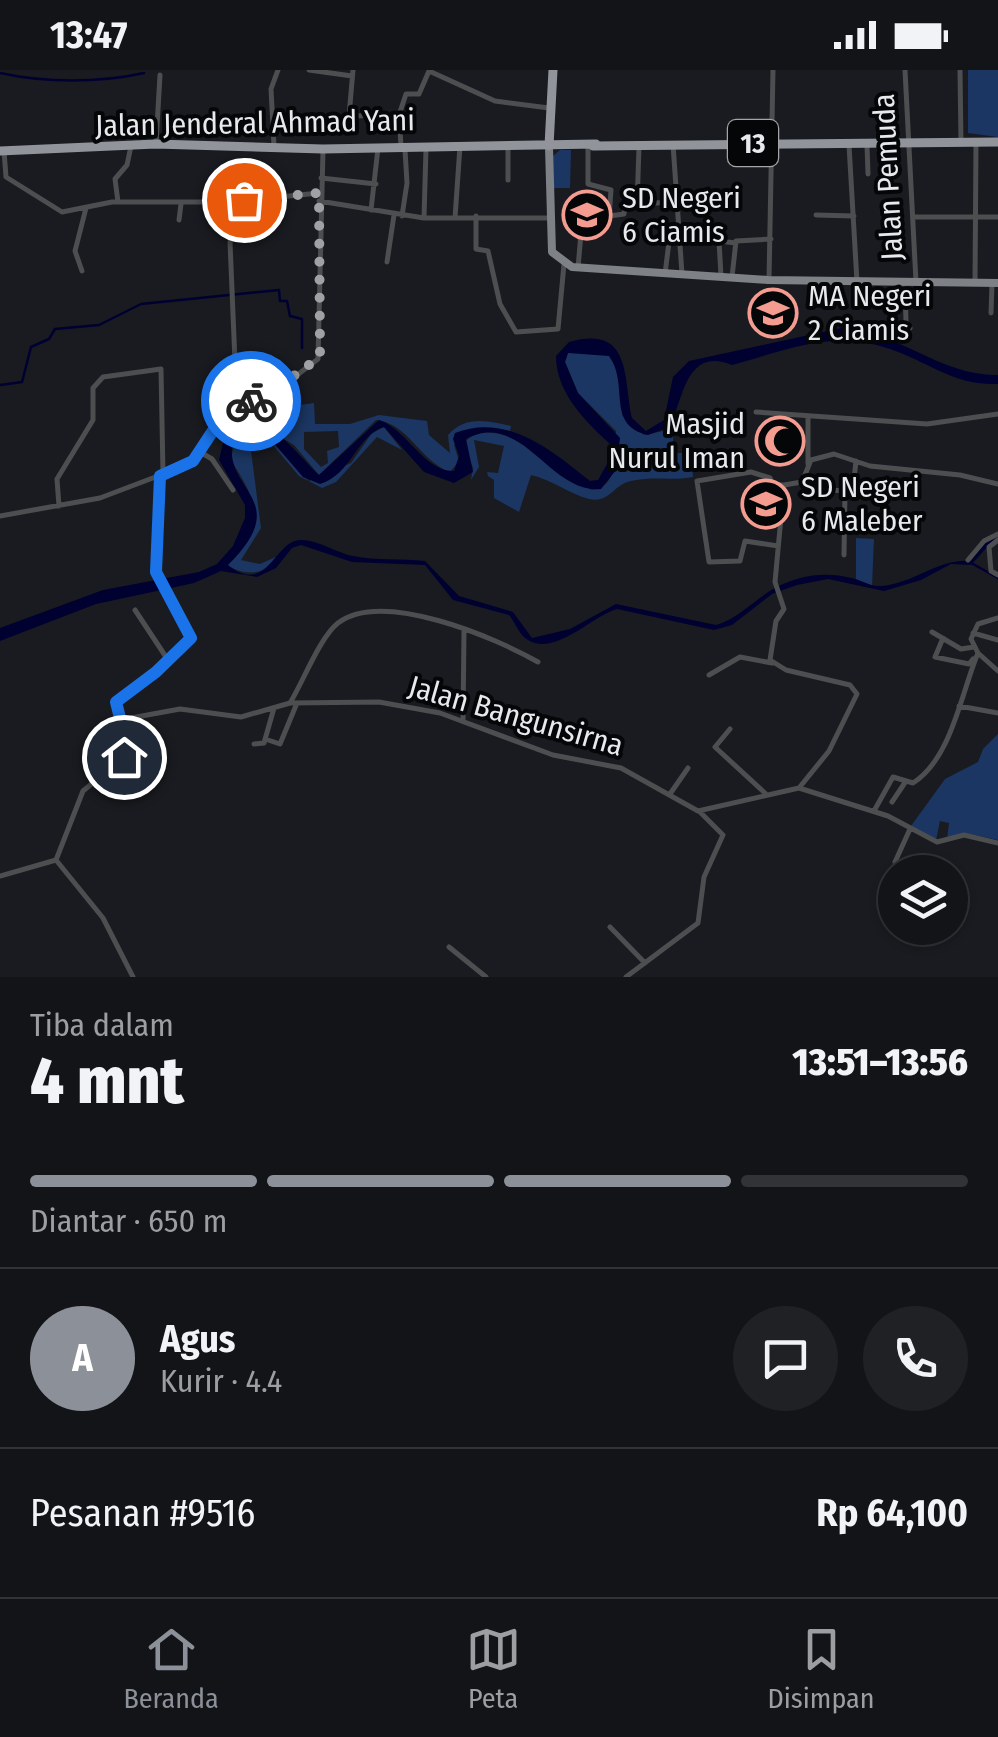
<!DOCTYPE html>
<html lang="id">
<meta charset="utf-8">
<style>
body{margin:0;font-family:"Fira Sans Condensed",sans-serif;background:#202125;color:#f1f3f6;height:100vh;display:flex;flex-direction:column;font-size:38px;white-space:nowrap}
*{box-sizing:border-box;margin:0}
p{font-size:32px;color:#9d9ea2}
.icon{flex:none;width:55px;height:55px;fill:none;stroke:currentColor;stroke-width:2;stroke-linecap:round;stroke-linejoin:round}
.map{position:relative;height:907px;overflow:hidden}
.panel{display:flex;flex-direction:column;background:#131418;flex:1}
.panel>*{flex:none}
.controls{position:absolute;left:878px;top:785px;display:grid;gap:20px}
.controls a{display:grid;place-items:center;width:90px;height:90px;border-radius:50%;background:#131418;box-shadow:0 2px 8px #0004,0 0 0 2px #323337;font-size:50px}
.pin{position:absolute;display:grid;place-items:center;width:85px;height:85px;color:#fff;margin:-42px;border:5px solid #fff;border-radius:50%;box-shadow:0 2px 10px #0007}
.courier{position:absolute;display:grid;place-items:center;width:100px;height:100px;margin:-50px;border:8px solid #1a73e8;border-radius:50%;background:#fff;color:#222;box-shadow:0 2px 12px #0007}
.overview em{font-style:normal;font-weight:800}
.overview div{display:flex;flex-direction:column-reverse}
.overview{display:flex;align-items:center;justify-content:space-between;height:170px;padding:0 30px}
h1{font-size:65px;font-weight:800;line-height:75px}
.bar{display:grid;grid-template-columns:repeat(4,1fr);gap:15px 10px;align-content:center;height:120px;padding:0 30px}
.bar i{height:12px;border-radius:8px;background:#323337}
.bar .current{background:#8c9099}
.bar p{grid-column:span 4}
.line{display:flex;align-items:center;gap:25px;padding:0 30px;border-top:2px solid #323337}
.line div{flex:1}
.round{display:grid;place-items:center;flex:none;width:105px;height:105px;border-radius:52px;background:#202125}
.status{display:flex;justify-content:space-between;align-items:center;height:70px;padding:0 50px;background:#131418;direction:ltr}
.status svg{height:28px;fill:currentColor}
.tabs{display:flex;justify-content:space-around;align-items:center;height:140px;border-top:2px solid #323337;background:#131418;font-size:28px;color:#9d9ea2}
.tabs a{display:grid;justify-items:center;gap:5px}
.tabs .current{color:#8c9099}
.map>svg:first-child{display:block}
</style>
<div class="status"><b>13:47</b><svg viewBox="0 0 49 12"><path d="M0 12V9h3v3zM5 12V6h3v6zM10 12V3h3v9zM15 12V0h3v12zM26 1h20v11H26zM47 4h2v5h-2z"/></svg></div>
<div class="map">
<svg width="998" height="907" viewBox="0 0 998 907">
<rect width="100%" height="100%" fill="#191b20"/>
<path fill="#1b3662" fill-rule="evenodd" d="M968 0H998V67L968 63Z
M560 80H571L570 118H553V86Z
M599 282 609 286 621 305 622 345 644 365 673 359V383H683V396H692L693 407C672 411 654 406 631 411 614 414 609 434 589 429 569 424 553 410 531 405L519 442 494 428V410L488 406 487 402 498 403 504 376 474 370 479 397 471 410 473 398 464 373C497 336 560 406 592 420 620 416 614 383 616 361L578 323 565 292 568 283Z
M314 333 315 354H350L379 345 427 351 429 365 450 383 448 365C466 345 488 351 511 356L510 361 482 358 454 375 459 391 450 402C420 391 408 353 376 350L319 405 294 375 264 357 292 351V336ZM338 361 339 377 327 381 328 393 321 397 304 379V362Z
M384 357 402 380 377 367 336 412 322 418 299 406 272 374 250 373 261 458 241 490 260 494 278 486C267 505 245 507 227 495 268 455 258 432 230 389L236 371C274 355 285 391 309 411L351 393 372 363Z
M856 468 874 469 872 516 856 509Z
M998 664V770L965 763 947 769 949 753 940 751 936 770 911 756 945 709 978 692 983 679Z"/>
<path fill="#000131" d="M841 258C899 261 940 306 998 305V314C954 316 929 292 890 279 832 259 788 280 732 295 686 276 683 329 670 357L648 365C605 355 630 315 609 286L568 283 565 292 578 323 620 368 616 400 601 419C549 424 523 339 466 369L473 402 454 413 424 402 384 357C357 365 351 405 320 414L303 407 272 371 244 368 232 376C227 422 293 431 228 495 267 527 274 471 300 470 316 469 337 483 353 486 377 491 401 488 425 491L459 526 513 542 532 568 570 559 616 534 716 555C741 548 759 524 783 514 806 504 828 502 852 508 863 511 871 517 882 516 915 513 939 488 971 491L985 472 998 465 971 495 951 494 921 510 884 521 828 509 797 515 772 524 732 555 714 560 617 539C594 545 554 587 528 570 520 566 515 552 509 545L453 530 425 495 352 492 301 475 292 478 276 498 257 507 221 501 194 513 96 534 0 571V558L103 520 199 502 217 494 233 476 245 448V435L219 390 227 356C270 341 293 381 319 405L379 350C407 359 424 402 454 401L459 386 453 369 455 363C507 342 554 382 590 411L598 410 611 387V375C586 352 556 323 556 286L569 272C633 254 623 310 632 348L646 361 664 350 673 307 689 291Z"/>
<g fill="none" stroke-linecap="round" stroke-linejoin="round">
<path stroke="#000131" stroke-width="2.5" d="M0 3C45 13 99 13 144 3
M0 315 22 312 31 277 49 269 55 259 99 255 141 234 279 220 280 231H287L290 246 302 249V278
M973 494 998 508"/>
<path stroke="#4c4e50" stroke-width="5" d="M309 0 352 6
M353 0 349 46 399 45 401 76
M905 0 916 212
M960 0 961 72
M399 45 406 24H419L429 1 495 31 549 38
M156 74 160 5
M673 74 682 204
M849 75 857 212
M867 75 868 104
M274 76 271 19 278 0
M4 81 6 107 62 142 112 132H230L319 123
M321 108 376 114
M508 110V75
M319 131 424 148H549
M118 132 115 109 127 95 131 76
M637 136 639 77
M371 140 378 78
M816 145 854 146
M402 146 407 113 405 80
M476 146V179L488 181 500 234 516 262 558 259 564 194
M609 146 624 144 625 136 677 131
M914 147H998
M424 148 426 79
M455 148 460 76
M179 150 181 134
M682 166 735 173
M719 171 721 206
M387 192 394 145
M578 198 581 163 596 162 597 149 609 148 611 120 588 114V77
M82 201 75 181 86 138
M665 204 669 172 682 170
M732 207 736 171 771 169
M769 210 773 0
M905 213 906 253 910 258
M975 213 976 72
M991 243 992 213
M235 292 230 172 235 166 256 165 266 145V129
M756 342 927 354 998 344
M200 382 212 389 233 420
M808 394V348
M802 412 816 419 845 421 844 485
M845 421 853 418 856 391
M59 436 57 409 93 350V318L103 307 161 299 163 404
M0 446 100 428 187 395 224 344 292 309 318 289 323 80
M998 470 989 477 991 501 998 505
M778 476 745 471 740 491 709 492 697 411 751 402 770 408 773 415H784
M968 490 984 471 998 464
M135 540 168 590
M998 548 978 554 971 569 978 583 998 601
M932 562 961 579 974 577
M973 563 998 570
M943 568 935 587 969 594 973 589
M709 605 740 587 772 593
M290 633C303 612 320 567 338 553 383 519 496 568 538 592
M959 636 998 643
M120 650 180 639 241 647 290 633 379 632 440 643 553 685 621 698 698 741 799 718 888 746 937 772 964 765 998 773
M463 651 464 561
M730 659 715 677 766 724
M265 669 280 674 297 633
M254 674 264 673 274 638
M799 718 829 681 857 624 850 615 786 600 770 590 776 551 784 539 775 512 784 415 802 412 811 390 834 384 870 396 960 405 998 414
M670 724 688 698
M892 732 906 711
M874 741 893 707 913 713C952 688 961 623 978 583
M56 790 103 848 133 907
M895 792 910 759
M0 806 56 790 83 721 124 687 125 667 115 632 191 569 156 502 160 406
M610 857 645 893
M449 877 486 907
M626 907 698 853 704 807 723 765 699 741"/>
<path stroke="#7e8186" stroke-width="8" d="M549 77 552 182 572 197 768 210 998 213"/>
<path stroke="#91959b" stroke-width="9" d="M549 76 553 0
M593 76 998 72
M0 81 156 74 323 79 596 74"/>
</g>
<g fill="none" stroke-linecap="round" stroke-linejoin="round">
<path stroke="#9fa1a5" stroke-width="10" stroke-dasharray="0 18" d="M244 130 319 123 320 284 304 300 251 331"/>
<path stroke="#1a73e8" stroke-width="12" d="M124 687 125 668 116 632 156 602 191 568 156 502 160 406 193 391 224 344 251 331"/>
</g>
<defs>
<g id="school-ring" transform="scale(2.5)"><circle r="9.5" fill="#050608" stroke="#f59c91" stroke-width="1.5"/><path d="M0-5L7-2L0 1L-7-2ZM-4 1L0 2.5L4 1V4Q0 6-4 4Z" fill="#f59c91"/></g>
<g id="mosque-ring" transform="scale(2.5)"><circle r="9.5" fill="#050608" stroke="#f59c91" stroke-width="1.5"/><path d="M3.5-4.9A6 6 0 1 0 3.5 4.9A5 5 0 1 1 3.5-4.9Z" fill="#f59c91"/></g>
</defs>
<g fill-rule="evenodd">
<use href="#school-ring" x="587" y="145"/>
<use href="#school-ring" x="773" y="243"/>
<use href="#mosque-ring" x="780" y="371"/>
<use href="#school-ring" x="766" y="434"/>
</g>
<g text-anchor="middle" stroke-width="8" stroke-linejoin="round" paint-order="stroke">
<rect fill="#050608" stroke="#a3a5a8" stroke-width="2.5" x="728" y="50" width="50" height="46" rx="8"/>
<g font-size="28" font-weight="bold" fill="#e7e9ed">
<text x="753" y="83">13</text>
</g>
<g font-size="30" fill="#e7e9ed" stroke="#050608">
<text transform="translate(255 53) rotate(-1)" y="10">Jalan Jenderal Ahmad Yani</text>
<text transform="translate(888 107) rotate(-93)" y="10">Jalan Pemuda</text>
<text transform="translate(516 646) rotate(16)" y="10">Jalan Bangunsirna</text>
</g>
<g font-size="30" fill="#e7e9ed" stroke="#050608" text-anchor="start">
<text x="622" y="138">SD Negeri<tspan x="622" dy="34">6 Ciamis</tspan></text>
<text x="808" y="236">MA Negeri<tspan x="808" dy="34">2 Ciamis</tspan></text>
<text x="745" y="364" text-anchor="end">Masjid<tspan x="745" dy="34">Nurul Iman</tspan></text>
<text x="801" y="427">SD Negeri<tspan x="801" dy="34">6 Maleber</tspan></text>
</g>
</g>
</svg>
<div class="controls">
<a><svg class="icon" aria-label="layers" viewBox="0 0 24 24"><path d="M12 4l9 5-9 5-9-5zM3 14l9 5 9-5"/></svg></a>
</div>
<div class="pin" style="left:244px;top:130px;background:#ea580c"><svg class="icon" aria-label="bag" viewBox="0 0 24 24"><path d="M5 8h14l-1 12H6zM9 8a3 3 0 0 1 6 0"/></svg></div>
<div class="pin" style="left:124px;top:687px;background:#1f2937"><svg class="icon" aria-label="home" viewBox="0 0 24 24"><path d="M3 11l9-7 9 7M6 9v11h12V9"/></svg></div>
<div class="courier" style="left:251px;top:331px"><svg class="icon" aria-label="bike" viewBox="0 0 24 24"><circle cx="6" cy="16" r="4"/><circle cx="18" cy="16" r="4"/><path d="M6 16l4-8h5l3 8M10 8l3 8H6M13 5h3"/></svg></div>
</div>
<section class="panel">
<div class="overview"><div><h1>4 mnt</h1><p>Tiba dalam</p></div><em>13:51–13:56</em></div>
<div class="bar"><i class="current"></i><i class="current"></i><i class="current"></i><i></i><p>Diantar · 650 m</p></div>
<div class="line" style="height:180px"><b class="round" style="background:#8c9099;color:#fff">A</b><div><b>Agus</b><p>Kurir · 4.4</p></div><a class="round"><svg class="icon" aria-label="chat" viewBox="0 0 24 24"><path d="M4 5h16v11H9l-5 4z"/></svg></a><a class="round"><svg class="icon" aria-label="phone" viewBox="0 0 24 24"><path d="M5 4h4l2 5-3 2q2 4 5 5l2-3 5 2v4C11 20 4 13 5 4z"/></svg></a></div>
<div class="line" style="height:130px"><div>Pesanan #9516</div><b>Rp 64,100</b></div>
</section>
<nav class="tabs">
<a class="current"><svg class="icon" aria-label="home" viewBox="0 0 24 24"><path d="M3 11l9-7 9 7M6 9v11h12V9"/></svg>Beranda</a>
<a><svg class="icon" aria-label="map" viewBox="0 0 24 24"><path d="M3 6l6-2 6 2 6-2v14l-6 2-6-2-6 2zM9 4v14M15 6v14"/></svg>Peta</a>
<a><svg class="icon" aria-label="saved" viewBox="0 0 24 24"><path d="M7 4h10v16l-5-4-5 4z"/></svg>Disimpan</a>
</nav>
